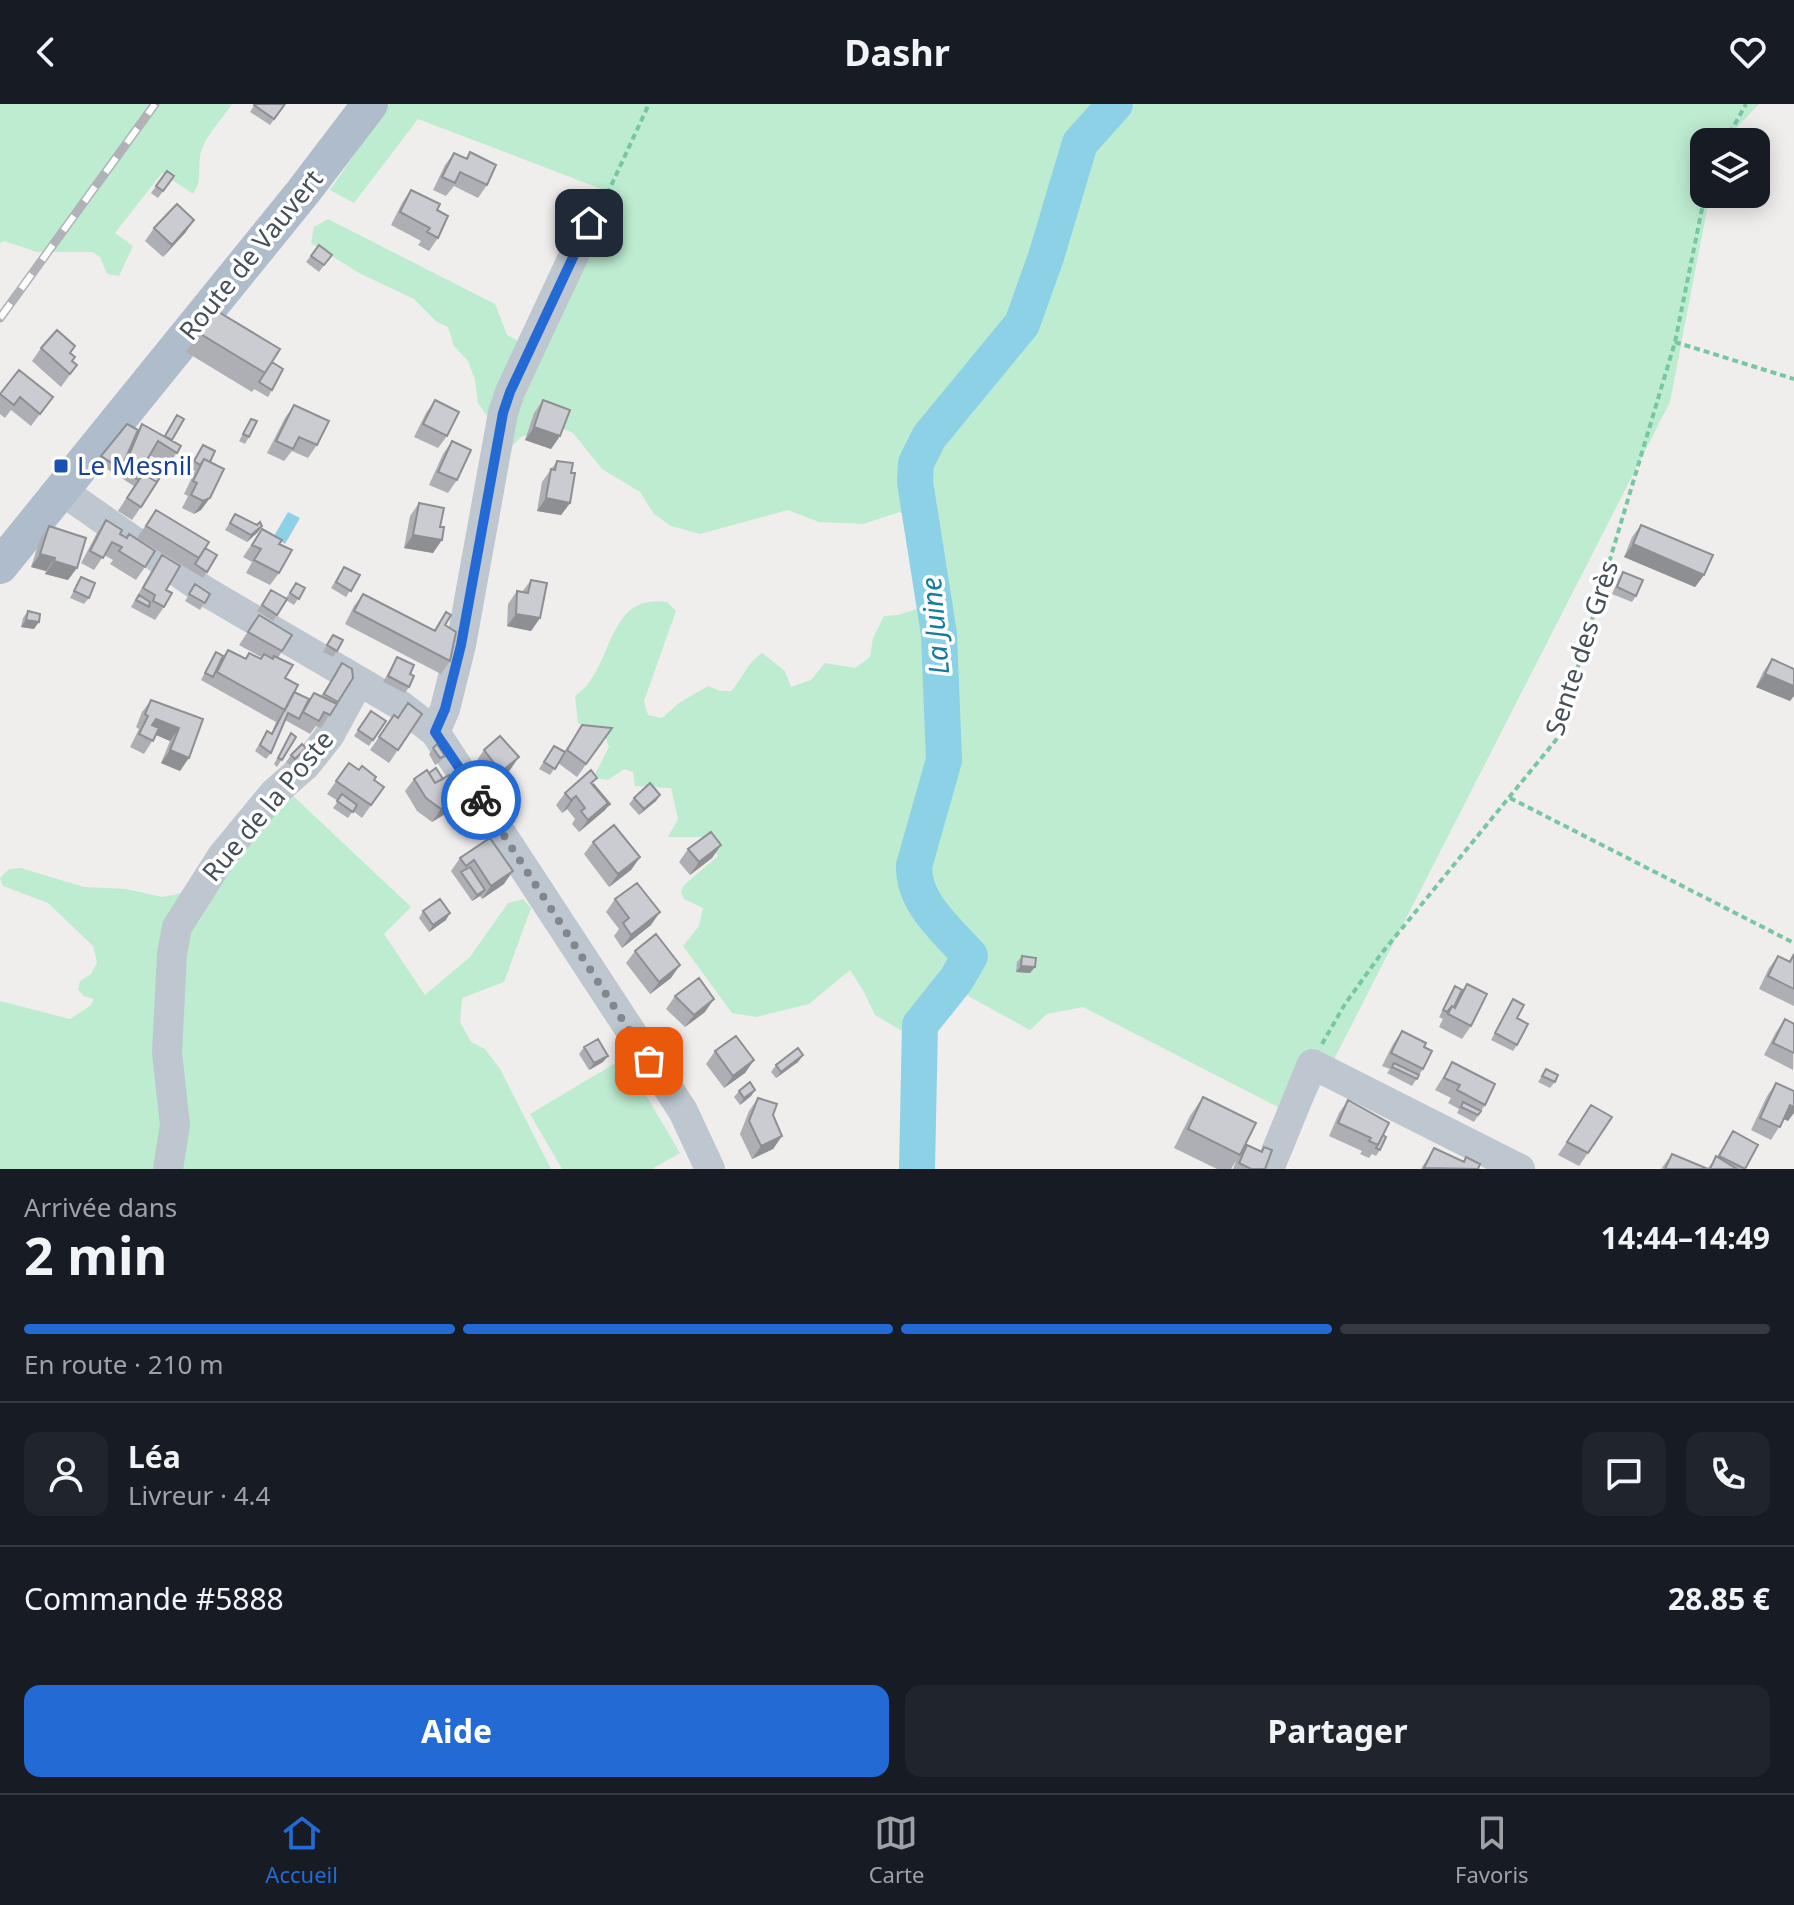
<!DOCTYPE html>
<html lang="fr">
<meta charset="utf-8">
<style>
body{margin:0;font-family:"Noto Sans",sans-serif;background:#20242c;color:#f1f3f6;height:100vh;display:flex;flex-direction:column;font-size:30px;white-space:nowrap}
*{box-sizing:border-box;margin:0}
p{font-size:26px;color:#9ea1a6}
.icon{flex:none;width:44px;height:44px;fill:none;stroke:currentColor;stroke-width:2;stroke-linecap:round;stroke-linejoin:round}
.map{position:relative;height:1065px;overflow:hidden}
.side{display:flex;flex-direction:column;background:#171b24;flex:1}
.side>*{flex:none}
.tools{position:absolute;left:1690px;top:24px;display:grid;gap:16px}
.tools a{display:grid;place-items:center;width:80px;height:80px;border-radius:16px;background:#171b24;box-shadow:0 4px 20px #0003;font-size:40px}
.pin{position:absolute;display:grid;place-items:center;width:68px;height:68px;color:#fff;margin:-34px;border-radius:16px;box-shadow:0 4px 12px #0006}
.courier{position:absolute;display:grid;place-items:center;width:80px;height:80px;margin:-40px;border:6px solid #236ad4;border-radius:50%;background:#fff;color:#222;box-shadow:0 2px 10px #0007}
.summary em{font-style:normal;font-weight:700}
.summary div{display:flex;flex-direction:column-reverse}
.summary{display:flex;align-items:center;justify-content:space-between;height:136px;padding:0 24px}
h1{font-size:52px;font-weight:700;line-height:60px}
.bar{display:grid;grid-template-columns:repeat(4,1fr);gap:12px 8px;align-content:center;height:96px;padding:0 24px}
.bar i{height:10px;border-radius:6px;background:#363941}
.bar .selected{background:#236ad4}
.bar p{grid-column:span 4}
.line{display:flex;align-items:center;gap:20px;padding:0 24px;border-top:2px solid #363941}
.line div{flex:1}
.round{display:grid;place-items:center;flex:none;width:84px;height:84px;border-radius:16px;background:#20242c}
.action{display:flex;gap:16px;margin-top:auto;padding:16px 24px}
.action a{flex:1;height:92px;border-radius:16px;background:#236ad4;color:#fff;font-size:32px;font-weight:700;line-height:92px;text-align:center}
.action a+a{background:#20242c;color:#f1f3f6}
header{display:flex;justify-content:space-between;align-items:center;height:104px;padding:0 24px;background:#171b24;font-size:36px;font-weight:700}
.dock{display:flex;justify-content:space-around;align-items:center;height:112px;border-top:2px solid #363941;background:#171b24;font-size:22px;color:#9ea1a6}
.dock a{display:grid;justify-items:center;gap:4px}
.dock .selected{color:#236ad4}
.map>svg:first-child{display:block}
</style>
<header><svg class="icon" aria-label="back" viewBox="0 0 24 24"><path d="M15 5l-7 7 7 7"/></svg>Dashr<svg class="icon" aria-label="heart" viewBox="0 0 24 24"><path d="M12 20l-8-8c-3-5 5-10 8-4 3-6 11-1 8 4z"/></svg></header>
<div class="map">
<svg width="1794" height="1065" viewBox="0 0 1794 1065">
<rect width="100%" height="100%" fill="#f0eded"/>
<path fill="#bdecd1" d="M0 0H232C223 14 207 30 202 45 196 61 204 75 193 90L162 69 115 129 133 142 119 172 107 170 100 153 92 148H37L4 137 0 139Z
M389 0H1759L1723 38H1704V90H1710L1670 298 1303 1016 1083 903 1047 910 1030 926 959 887 951 904 932 926 907 930 875 911 864 888 850 866 809 900 756 913 732 909 683 842 699 822 703 804 684 795 681 788 684 781 718 752 704 733H668L678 715 671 684 635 682 633 668 624 665 608 676 593 674 609 643 605 631 578 619 575 592C615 566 604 489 667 498L676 507 644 597 648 611 662 614 679 599 708 582 720 587H731C744 573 745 561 762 549L785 567 791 583 811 576 825 559 855 564 870 553 873 534 884 512 898 511 941 497 947 464 932 431 900 408 863 420 819 418 788 406 700 430 671 422 654 410 640 388 602 365 573 329 557 322 521 333 510 344 478 299 475 276 468 257 454 242 448 223 437 218 414 195 359 169 311 139 314 123 328 115 495 200 507 231 519 237 593 112 608 104 604 86 418 15 354 99 330 86Z
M289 688 411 803 384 830 425 891 470 853 508 799 523 795 531 804 504 878 462 894 460 918 471 938 485 945 500 965 551 1065H0V897L70 915 90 902 94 895 84 892 78 886 80 877 91 870 97 858 93 842 48 799 3 782 0 774 9 765 21 764 84 783 126 785 162 793 187 788Z
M624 954 680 1049 652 1065H562L530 1010Z"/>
<path fill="#8cd1e6" d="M288 408 300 414 285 440 274 432Z"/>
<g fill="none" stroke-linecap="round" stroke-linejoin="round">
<path stroke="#8cd1e6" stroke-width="36" d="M917 1065 920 921 956 876 970 852C947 826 913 799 914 762L944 656 939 530 915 378 916 359 929 333 1022 220 1046 153 1080 39 1115 0"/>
<path stroke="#77c7a2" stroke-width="4" stroke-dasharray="6 4" stroke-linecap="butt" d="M1725 38 1746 0
M603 99 649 0
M1675 238 1794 275
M1510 694 1794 839
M1322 940 1345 900 1381 850 1556 636 1675 238 1705 90"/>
<path stroke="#bec7cf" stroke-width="30" d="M61 386 205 487 400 601 435 628 683 1007 710 1065
M435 628 445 605 461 541 503 309 510 288 589 119
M168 1065 175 1021 167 949 172 850 177 823 222 752 274 689 306 661 329 632 359 577
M1269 1065 1312 960 1520 1065"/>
<path stroke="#aebccb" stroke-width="36" d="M0 462 303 88 370 0"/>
<g stroke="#b0b2b7" stroke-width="9">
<path id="rail" d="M0 214 155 0"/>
</g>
<use href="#rail" stroke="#fff" stroke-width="6" stroke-dasharray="18" stroke-linecap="butt"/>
</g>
<path fill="#aeafb5" d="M255 0H285L270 21 250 8Z
M470 48 487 81 478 94 454 82 446 92 433 86 445 61 454 49 466 54Z
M167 67 174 72 158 94 151 89Z
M411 86 437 106 438 134 429 147 418 141 421 137 391 121 402 99Z
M194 116 185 129 163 153 145 137 154 124Z
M319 141 332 151 319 168 306 158Z
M199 229 272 258V286L268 293 254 285 252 288 186 248Z
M41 244 70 249 72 257 77 261 61 283 32 257Z
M0 289 53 293 31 322 11 306 5 314 0 310Z
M435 296 447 332 438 344 414 333 426 309Z
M543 296 560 332 551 345 525 336 534 309Z
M294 301 317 341 308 354 292 347 284 357 267 349 285 314Z
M251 315 249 333 245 340 239 337Z
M142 320 181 342 168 362 150 351 142 364 141 403 132 416 118 407 134 382 96 358 101 352 138 326Z
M452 337 457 376 448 389 429 381 443 350Z
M203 341 210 358 224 365 201 406 194 410 182 404 188 392 184 390 195 367 189 364Z
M557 357 571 369 570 399 561 411 537 407 542 378Z
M419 399 440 423 433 449 404 444 410 412Z
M156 406 205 444 217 451 203 474 137 434Z
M235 410 257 421 262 422 258 428 247 438 225 426Z
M106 416 120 430 145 463 136 476 110 460 113 456 104 451 94 466 81 459 97 429Z
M1641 421 1704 471 1695 483 1624 453 1632 433Z
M49 422 68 476 45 470 46 467 31 463 40 435Z
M262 425 279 469 270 481 246 469 252 458 243 453Z
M162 451 166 486 164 503 155 516 131 503 153 464Z
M344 463 360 471 346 493 331 484Z
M1623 468 1636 492 1632 498 1612 490 1619 474Z
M81 473 89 494 84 500 70 494Z
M531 476 540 514 531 527 507 522 508 500 517 487 522 488Z
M296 479 305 484 294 501 286 496 273 517 257 507 271 486 286 494Z
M195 480 210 490 200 506 185 497Z
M363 490 434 526 446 508 445 521 450 557 441 570 345 520 354 502Z
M28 507 34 525 21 523 23 514Z
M259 511 292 531 278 554 285 574 294 588 309 595 314 589 321 592 342 559 353 574 321 624 316 622 310 630 285 616 271 649 266 655 255 647 267 627 271 630 276 618 201 576 216 548 223 552 228 546 245 554 249 549 260 555 261 553 239 541Z
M333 531 337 547 333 553 323 548Z
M397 553 410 570 409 583 405 589 383 578Z
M1772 555 1790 597 1756 583 1763 568Z
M151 596 203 615 180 667 161 659 170 637 156 631 144 650 130 643 139 625 136 623 142 608Z
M371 607 386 617 369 642 354 632Z
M422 610 389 659 370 646 394 611 398 614Z
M582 621 612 624 577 673 558 659 550 671 539 665 550 648H564Z
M291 629 296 633 277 663 274 660Z
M437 640 445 652 440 658 435 661 429 650Z
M306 644 290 661 286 658 291 651Z
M484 646 510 666 492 681 475 659Z
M349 659 384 683 362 714 353 707 348 714 333 704 338 697 327 690Z
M414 675 453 705 432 718 417 707 405 687Z
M593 680 605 706 579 728 572 720 575 715 567 705 562 709 556 701 565 689Z
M660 691 656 697 639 711 629 700 634 694Z
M490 734 504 780 482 795 480 792 472 797 451 767 460 754Z
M593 738 640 753 631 766 609 783 584 750Z
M721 741 712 754 690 771 679 758 688 745Z
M615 795 651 821 622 844 614 832 619 825 606 808Z
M423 807 446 816 429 828 419 814Z
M635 847 671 874 650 890 626 859Z
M1794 850V902L1759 885 1769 864 1778 852 1789 857Z
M1022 852 1030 869 1016 868 1017 858Z
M1467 880 1471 922 1462 935 1439 923 1443 915 1439 913 1455 882 1462 886Z
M675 892 705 908 685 923 666 905Z
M1513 895 1517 914V941L1513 947 1491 936Z
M1785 915 1794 920 1793 966 1764 951 1776 928Z
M1402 927 1424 943 1423 965 1412 982 1387 969 1390 965 1382 962 1393 940Z
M584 943 603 958 589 966 579 950Z
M715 947 754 956 745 969 724 984 706 960Z
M803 951 798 958 776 974 771 968 776 961Z
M1452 958 1485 1001 1474 1018 1457 1009 1459 1005 1448 999 1451 994 1435 986Z
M1546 965 1555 978 1550 984 1538 978Z
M1776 979 1788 1017 1784 1015 1771 1036 1751 1026 1767 992Z
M755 986 751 992 740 1001 734 993 739 987Z
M1203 993 1242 1048 1247 1041 1261 1047 1264 1043 1265 1065H1233L1236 1057 1231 1065H1217L1174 1044 1190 1012Z
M758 994 773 1011 782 1032 773 1045 752 1055 740 1030 749 1007Z
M1348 996 1383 1031 1380 1046 1376 1052 1372 1050 1369 1054 1360 1050 1362 1047 1329 1032 1339 1009Z
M1591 1001 1588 1049 1579 1062 1558 1051Z
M1733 1027 1745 1065H1661L1672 1050 1707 1065 1717 1053Z
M1434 1044 1463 1057 1466 1053 1478 1065H1421Z"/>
<path fill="#8d8f93" d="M194 116 185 129 163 153 172 141Z
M534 323 560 332 551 345 525 336Z
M210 394 201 406 194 410 203 397Z
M546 394 570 399 561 411 537 407Z
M262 422 258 428 247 438 251 431Z
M413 431 442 436 433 449 404 444Z
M1633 440 1704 471 1695 483 1624 453Z
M40 450 55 454 46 467 31 463Z
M54 457 77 464 68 476 45 470Z
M516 510 540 514 531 527 507 522Z
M26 516 39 518 34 525 21 523Z
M1765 570 1794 582V592L1790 597 1756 583Z
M156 615 179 624 170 637 147 627Z
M170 646 189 654 180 667 161 659Z
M519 653 510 666 492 681 501 668Z
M660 691 656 697 639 711 644 705Z
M462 692 453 705 432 718 441 705Z
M576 692 567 705 562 709 571 696Z
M608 699 610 700 605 706 579 728 588 716Z
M721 741 712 754 690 771 699 758Z
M640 753 631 766 609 783 618 770Z
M513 767 504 780 482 795 491 782Z
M485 786 480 792 472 797 477 791Z
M660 808 651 821 622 844 631 831Z
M450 809 446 816 429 828 433 821Z
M680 861 671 874 650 890 659 878Z
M1021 862 1035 863 1030 869 1016 868Z
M714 895 705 908 685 923 694 911Z
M803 951 798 958 776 974 781 968Z
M608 952 603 958 589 966 594 959Z
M754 956 745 969 724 984 733 972Z
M755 986 751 992 740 1001 744 994Z
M1790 1001 1794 1003V1009L1788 1017 1781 1014Z
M782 1032 773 1045 752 1055 761 1042Z"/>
<path fill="#caccd2" stroke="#8d8f93" stroke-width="2" d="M255 0H285L274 15 254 1Z
M470 48 496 61 487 81 460 68 455 79 442 73 454 49 467 55Z
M167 67 174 72 163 87 156 82Z
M411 86 440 100 437 106 448 112 438 134 427 128 430 124 400 108Z
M177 100 194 116 172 141 154 124Z
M319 141 332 151 324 161 311 152Z
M217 207 280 245 265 269 199 229Z
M57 226 75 242 70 249 75 253 72 257 77 261 70 270 41 244Z
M272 258 283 265 272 286 259 278Z
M19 266 53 293 40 310 20 293 14 301 0 290Z
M435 296 459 308 447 332 423 320Z
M543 296 570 306 560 332 534 323Z
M294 301 329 317 317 341 299 333 293 345 276 337Z
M177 311 184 315 172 336 165 332Z
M251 315 257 317 249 333 243 330Z
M127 320 138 326 121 365 101 352Z
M142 320 181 342 177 349 158 337 140 368 126 358Z
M452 337 471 346 457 376 438 368Z
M203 341 215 347 210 358 204 355 200 361 194 357Z
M204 355 224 365 210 394 203 397 191 391 197 379 193 377Z
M557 357 573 359 571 369H575L570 399 546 394 551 365 555 366Z
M142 364 159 375 157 378 143 370 139 376 135 374Z
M143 370 157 378 141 403 127 394Z
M419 399 444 404 440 423H444L442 436 413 431Z
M156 406 209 438 199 454 146 422Z
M235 410 257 421 260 418 262 422 251 431 230 419Z
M106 416 122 426 120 430 127 434 129 430 155 447 145 463 119 447 122 443 112 438 103 454 90 447Z
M1641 421 1713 451 1704 471 1633 440Z
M49 422 86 434 77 464 54 457 55 454 40 450Z
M262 425 282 436 279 440 292 446 279 469 254 456 261 445 252 441Z
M205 444 217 451 207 468 195 460Z
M162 451 180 462 166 486 172 489 164 503 153 497 155 491 143 484Z
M344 463 360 471 351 487 336 478Z
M1623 468 1643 476 1636 492 1617 483Z
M81 473 95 479 89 494 74 487Z
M531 476 547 479 540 514 516 510 517 487 528 489Z
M296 479 305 484 299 495 290 489Z
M195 480 210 490 205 499 189 490Z
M271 486 287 495 277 511 262 501Z
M363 490 435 527 446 508 451 511 445 521 456 528 450 557 354 507Z
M139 491 150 498 149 503 136 496Z
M28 507 40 510 39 518 26 516Z
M259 511 292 531 282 547 248 528Z
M333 531 343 536 337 547 327 541Z
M228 546 246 555 249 549 261 555 264 550 273 555 274 552 293 561 285 574 298 581 285 606 217 568Z
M216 548 223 552 213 573 205 569Z
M397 553 414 561 410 570 414 572 409 583 388 572Z
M1772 555 1794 565V582L1765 570Z
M342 559 352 565 353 574 338 598 324 590Z
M294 588 309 595 299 615 288 609 271 649 260 641 267 627 272 630Z
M314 589 337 600 330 611 324 608 319 617 303 608Z
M151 596 203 615 189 654 170 646 179 624 156 615 152 621 159 624 153 637 139 630 148 612 145 610Z
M408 599 422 610 398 646 379 633 394 611 398 614Z
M371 607 386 617 373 636 358 626Z
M582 621 612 624 586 660 567 646Z
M291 629 296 633 282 656 278 654Z
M500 632 519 653 501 668 484 646Z
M302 640 306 644 295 655 291 651Z
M437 640 445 652 440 654 433 644Z
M554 642 565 648 555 665 544 658Z
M349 659 359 666 362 662 376 673 374 676 384 683 371 701 336 677Z
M436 664 443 675 435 679 429 669Z
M427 666 435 679 449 671 462 692 441 705 426 694 414 675Z
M591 666 597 674 591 679 608 699 588 716 581 707 585 704 576 692 571 696 565 689Z
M650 679 660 691 644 705 634 694Z
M593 680 610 700 603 705 608 699Z
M342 690 357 701 353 708 337 697Z
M614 721 640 753 618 770 593 738Z
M711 728 721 741 699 758 688 745Z
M490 734 513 767 491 782 474 756 466 762 460 754Z
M470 763 485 786 477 791 461 768Z
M637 779 660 808 631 831 623 819 629 814 615 795Z
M440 795 450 809 433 821 423 807Z
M656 830 680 861 659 878 635 847Z
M1794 850V885L1768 872 1778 852 1790 858Z
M1022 852 1036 854 1035 863 1021 862Z
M699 874 714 895 694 911 675 892Z
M1467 880 1487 890 1471 922 1448 910 1452 902 1455 904Z
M1455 882 1462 886 1454 903 1452 902 1447 908 1443 906Z
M1513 895 1524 901 1517 914 1528 920 1517 941 1495 929Z
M1785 915 1794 920V949L1773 939Z
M1402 927 1426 939 1424 943 1432 947 1423 965 1391 949Z
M736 932 754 956 733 972 715 947Z
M598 935 608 952 594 959 584 943Z
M798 944 803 951 781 968 776 961Z
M1452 958 1495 980 1485 1001 1457 986 1460 981 1444 974Z
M1394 959 1419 971 1417 975 1392 963Z
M1546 965 1558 971 1555 978 1542 972Z
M750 978 755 986 744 994 739 987Z
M1776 979 1794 987V1003L1790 1001 1780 1023 1760 1014Z
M1203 993 1256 1019 1240 1051 1188 1025Z
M758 994 777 1000 773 1011 782 1032 761 1042 749 1017Z
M1348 996 1389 1019 1378 1041 1369 1037 1371 1034 1338 1019Z
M1463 998 1481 1007 1478 1011 1461 1003Z
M1591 1001 1612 1013 1588 1049 1567 1038Z
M1733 1027 1758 1041 1745 1065 1719 1052Z
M1383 1031 1386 1033 1380 1046 1376 1044Z
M1247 1041 1262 1048 1264 1043 1272 1046 1265 1065H1251L1239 1059Z
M1434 1044 1464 1058 1466 1053 1480 1060 1478 1065 1424 1064Z
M1672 1050 1708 1065H1665Z
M1716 1052 1737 1065H1710Z"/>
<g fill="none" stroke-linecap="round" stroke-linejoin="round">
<path stroke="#82878d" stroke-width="8" stroke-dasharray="0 14.4" d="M481 696 649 957"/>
<path stroke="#236ad4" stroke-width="10" d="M481 696 435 628 445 605 461 541 503 309 510 288 589 119"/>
</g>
<rect fill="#1a4fb4" stroke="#fff" stroke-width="3" x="53" y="354" width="16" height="16" rx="4"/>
<g text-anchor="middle" stroke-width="7" stroke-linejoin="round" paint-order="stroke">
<g font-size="26" fill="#465059" stroke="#fff">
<text transform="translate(251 151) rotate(-51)" y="9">Route de Vauvert</text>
<text transform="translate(1582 544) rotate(-72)" y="9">Sente des Grès</text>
<text transform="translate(268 702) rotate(-50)" y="9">Rue de la Poste</text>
</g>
<g font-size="26" fill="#164399" stroke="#fff" text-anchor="start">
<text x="77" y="371">Le Mesnil</text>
</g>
<g font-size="28" font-style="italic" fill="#147d9f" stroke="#fff">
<text transform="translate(935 522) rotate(-95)" y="10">La Juine</text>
</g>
</g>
</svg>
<div class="tools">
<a><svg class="icon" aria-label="layers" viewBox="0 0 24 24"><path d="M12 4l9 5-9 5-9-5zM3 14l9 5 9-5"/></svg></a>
</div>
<div class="pin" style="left:649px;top:957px;background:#ea580c"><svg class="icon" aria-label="bag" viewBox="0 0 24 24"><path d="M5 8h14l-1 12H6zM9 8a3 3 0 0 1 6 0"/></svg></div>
<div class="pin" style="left:589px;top:119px;background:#1f2937"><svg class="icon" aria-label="home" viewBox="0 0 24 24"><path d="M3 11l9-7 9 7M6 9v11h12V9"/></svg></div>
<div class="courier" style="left:481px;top:696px"><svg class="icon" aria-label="bike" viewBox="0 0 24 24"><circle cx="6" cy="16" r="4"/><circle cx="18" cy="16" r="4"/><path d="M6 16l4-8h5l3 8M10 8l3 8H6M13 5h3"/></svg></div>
</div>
<section class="side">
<div class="summary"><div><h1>2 min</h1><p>Arrivée dans</p></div><em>14:44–14:49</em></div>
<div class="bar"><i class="selected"></i><i class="selected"></i><i class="selected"></i><i></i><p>En route · 210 m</p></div>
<div class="line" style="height:144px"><a class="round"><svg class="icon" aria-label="person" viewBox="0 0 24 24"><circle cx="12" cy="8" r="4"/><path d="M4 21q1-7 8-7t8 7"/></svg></a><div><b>Léa</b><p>Livreur · 4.4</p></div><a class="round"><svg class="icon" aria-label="chat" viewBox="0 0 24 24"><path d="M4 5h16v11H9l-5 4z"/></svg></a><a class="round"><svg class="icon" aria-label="phone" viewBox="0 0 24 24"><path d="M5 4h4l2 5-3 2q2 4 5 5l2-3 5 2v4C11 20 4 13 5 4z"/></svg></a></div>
<div class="line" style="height:104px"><div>Commande #5888</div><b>28.85 €</b></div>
<div class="action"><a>Aide</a><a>Partager</a></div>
</section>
<nav class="dock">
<a class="selected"><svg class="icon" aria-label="home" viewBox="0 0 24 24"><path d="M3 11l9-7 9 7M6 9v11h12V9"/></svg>Accueil</a>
<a><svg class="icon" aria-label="map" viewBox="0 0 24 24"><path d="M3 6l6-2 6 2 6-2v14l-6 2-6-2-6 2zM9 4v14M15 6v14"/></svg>Carte</a>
<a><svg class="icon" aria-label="saved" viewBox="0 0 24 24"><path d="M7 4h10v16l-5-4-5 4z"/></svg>Favoris</a>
</nav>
